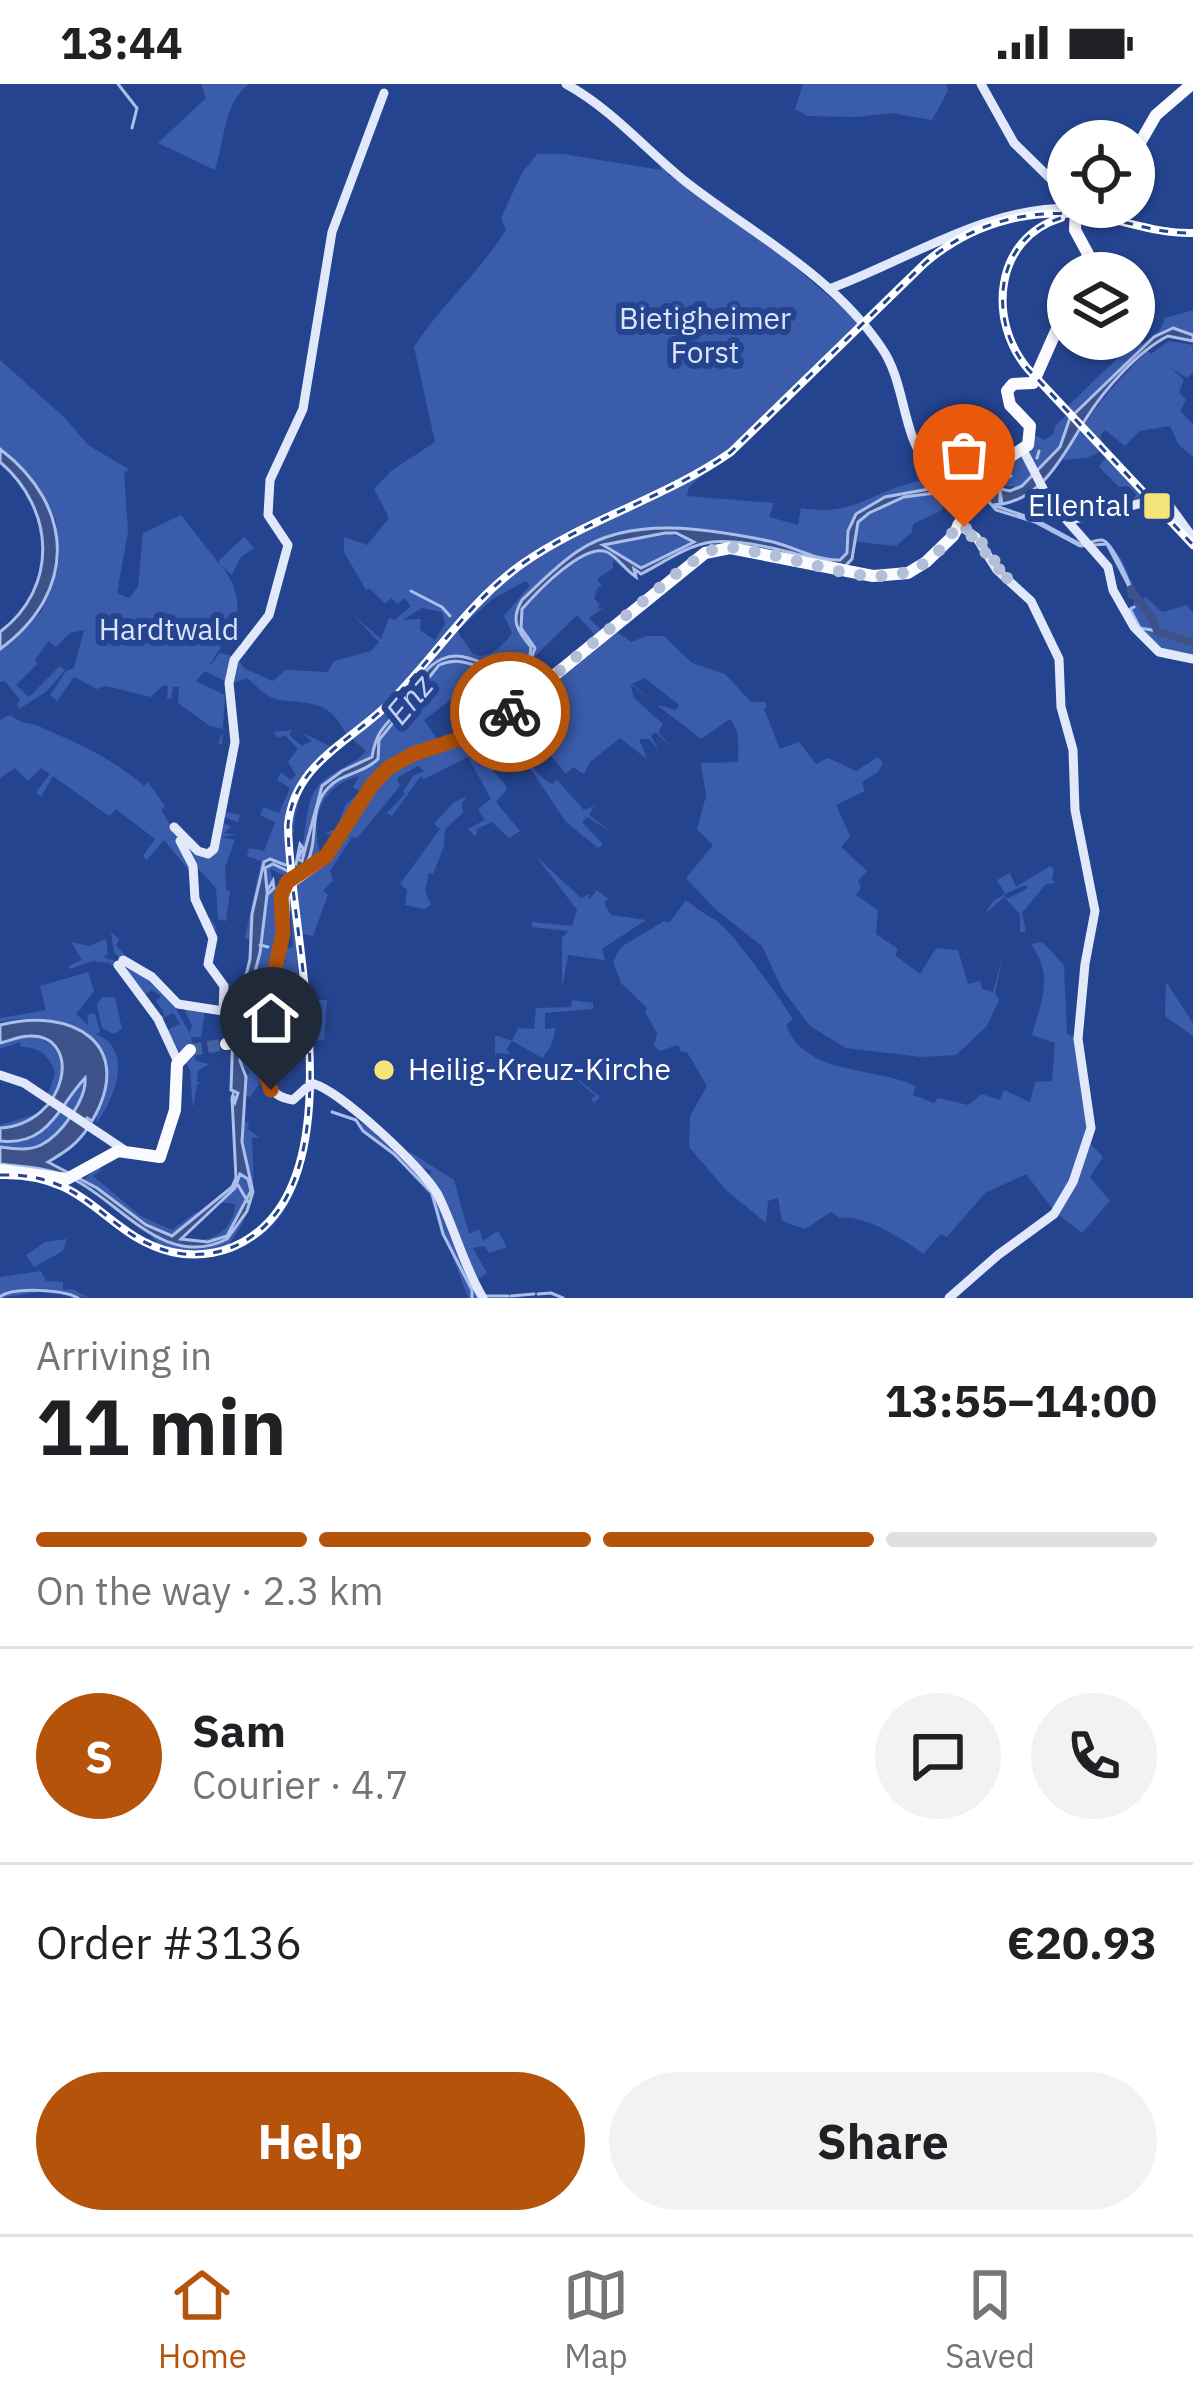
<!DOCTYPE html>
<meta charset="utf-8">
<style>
body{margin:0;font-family:"IBM Plex Sans",sans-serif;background:#f2f2f2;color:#202124;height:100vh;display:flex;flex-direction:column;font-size:45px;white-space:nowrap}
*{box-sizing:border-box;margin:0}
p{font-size:39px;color:#757577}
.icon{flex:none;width:66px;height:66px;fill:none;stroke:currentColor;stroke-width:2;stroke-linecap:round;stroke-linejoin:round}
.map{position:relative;height:1214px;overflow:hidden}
.side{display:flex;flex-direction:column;background:#fff;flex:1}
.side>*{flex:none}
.tools{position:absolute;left:1047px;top:36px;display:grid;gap:24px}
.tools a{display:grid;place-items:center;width:108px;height:108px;border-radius:50%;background:#fff;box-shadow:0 3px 9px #0004;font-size:60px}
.pin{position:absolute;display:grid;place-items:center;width:102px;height:102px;color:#fff;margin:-123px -51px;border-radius:50% 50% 50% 0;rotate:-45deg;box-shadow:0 0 12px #0007}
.pin .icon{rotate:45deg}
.courier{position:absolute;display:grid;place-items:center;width:120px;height:120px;margin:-60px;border:9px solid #b45309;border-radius:50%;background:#fff;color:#222;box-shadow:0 3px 15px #0007}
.overview em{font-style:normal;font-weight:700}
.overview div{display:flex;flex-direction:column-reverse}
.overview{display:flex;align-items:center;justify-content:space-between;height:204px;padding:0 36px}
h1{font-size:78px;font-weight:700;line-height:90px}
.bar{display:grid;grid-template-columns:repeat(4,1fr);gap:18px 12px;align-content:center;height:144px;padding:0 36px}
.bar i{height:15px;border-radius:9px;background:#e0e0e0}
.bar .selected{background:#b45309}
.bar p{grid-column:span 4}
.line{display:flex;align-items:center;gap:30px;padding:0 36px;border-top:3px solid #e0e0e0}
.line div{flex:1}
.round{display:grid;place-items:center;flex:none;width:126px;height:126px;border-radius:63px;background:#f2f2f2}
.button{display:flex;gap:24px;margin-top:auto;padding:24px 36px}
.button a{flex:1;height:138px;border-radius:72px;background:#b45309;color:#fff;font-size:48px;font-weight:700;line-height:138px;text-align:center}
.button a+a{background:#f2f2f2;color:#202124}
.status{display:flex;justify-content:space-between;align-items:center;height:84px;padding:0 60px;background:#fff;direction:ltr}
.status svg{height:33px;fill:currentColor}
.dock{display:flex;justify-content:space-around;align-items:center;height:168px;border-top:3px solid #e0e0e0;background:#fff;font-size:33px;color:#757577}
.dock a{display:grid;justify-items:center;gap:6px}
.dock .selected{color:#b45309}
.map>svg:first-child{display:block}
</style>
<div class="status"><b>13:44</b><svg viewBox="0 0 49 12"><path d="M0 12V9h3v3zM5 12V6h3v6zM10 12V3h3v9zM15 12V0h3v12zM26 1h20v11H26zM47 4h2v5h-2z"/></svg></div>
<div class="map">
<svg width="1193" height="1214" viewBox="0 0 1193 1214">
<rect width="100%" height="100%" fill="#25448f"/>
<path fill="#3a5cab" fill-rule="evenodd" d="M201 0H249C223 20 225 56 215 86L158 59 206 14Z
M803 0H946L948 7 932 36 892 29 857 33 808 32 795 25Z
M537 70H563L661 86 659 76 670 88 668 92H674L758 152 862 240C817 284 774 336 723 372 660 414 583 435 521 479 453 527 412 600 347 652 331 617 313 620 281 616 267 615 257 602 247 594L231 600 205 587 196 597 225 611 222 661 218 659 224 645 210 642 178 619 179 603H173L171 615 167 614 168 602H162L151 613 106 602 97 605 74 593 57 617 50 611 66 587 74 584 84 546 70 549 56 563 49 557 35 576 37 580 16 601 29 613 60 582 65 586 47 607 19 625 17 619 20 616 5 597 0 598V565L41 528 59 476 56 436 13 375 0 365V276L65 334 88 361 130 386 124 388 128 448 117 509 129 514 138 503 143 449 181 431 220 481 219 476 244 453 254 464 240 474 232 491 222 482C253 526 231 545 208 584L220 569 236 573 245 585 273 597 286 586 328 588 334 577 371 567 379 558 351 529 381 555 389 534 395 536 411 522 404 514 398 520 391 514 385 520 369 504 366 506 344 468V453L367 461 389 434 374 405 391 387 435 358 414 263C441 221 479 189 506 146L501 134 522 89ZM422 524 442 528 445 540 435 556 420 546 421 535 402 536Z
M1193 226V251C1177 244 1169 244 1154 253L1070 334 1060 363 1041 386 1019 403 1005 402 1002 394 1013 381 1006 375 1028 364 1034 351 1045 356 1054 349 1055 342 1070 328 1067 323 1128 264 1130 255 1135 254 1143 260 1160 246 1165 234Z
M1169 257 1193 261V289L1187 294 1171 284 1184 296 1179 308 1186 316 1180 327 1193 340V373L1179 361 1170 342 1140 347 1125 362 1105 346 1100 352 1106 365 1087 374 1062 376C1086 335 1112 300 1148 267L1151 270Z
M1107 371 1147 415 1133 417 1136 410 1128 402 1119 403 1099 383Z
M719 377 689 403 687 412 774 419 769 433 798 441 801 424C858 434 874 403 927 396L932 401 951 395 974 399C951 397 870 413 855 432 846 443 850 456 847 469L835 477 769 457 695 446 647 445 620 450 579 465 564 478 514 534 516 546 531 563 530 571C495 603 475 562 442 575 424 582 415 603 405 617 388 641 378 642 372 673L328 697 315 719 306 772 298 777C308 755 302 721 319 701 333 685 355 681 366 667L351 654C317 679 295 704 294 748L289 750C291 686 343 663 384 624 424 586 452 538 495 502 560 447 645 419 719 377ZM526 497 530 501 504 532 512 549C503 562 488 577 473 570L457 547 494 514Z
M971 406 969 410 942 413V426L913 440 912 448 896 462 858 458 855 461 858 438C891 409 931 410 971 406Z
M665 449 696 458 640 484 601 462Z
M1109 460 1122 476 1140 517 1146 513 1162 528 1187 521 1193 529V572L1156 563 1125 526 1134 525V515L1129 514 1123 486Z
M590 466 609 469 629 490 613 476V484L597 495 603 503H598L594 514 600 521 597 525 603 524 589 534 602 547 612 544 631 558 647 552H664L692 579 725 590 751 618H765L767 623 764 625 780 665 799 658 816 680 828 674 856 687 878 673 883 679 878 688 862 698 865 707 836 721 850 752 841 763 867 787 858 797 861 804 856 811 878 826 876 850 898 865 895 871 920 890 936 864 958 866 968 900 980 897 982 905 993 908 1003 871 995 910 999 916 987 942 956 971 921 973 846 964 810 942 782 905 762 862 715 825 686 794 713 761 697 745 706 712 701 679 738 678C738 662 741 648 730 635L701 655 630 600 634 614 663 640 658 648 673 665 655 648 651 652 659 666 649 655H639L647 675 620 654 590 678 584 690 573 683 566 690 542 661 528 662 507 637 415 668 348 725 327 769 293 792 292 788C326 772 304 727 328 703 340 691 358 690 372 682L379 656 439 581C471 566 489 602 530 579L535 564 521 544 522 525 579 472ZM577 531 596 552 484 641 437 655 424 636 477 596 472 583 500 592 520 587ZM645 594 679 621 676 626 657 621 632 600ZM359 692 353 703 361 708 346 720 336 745 325 749 334 751 320 769C310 733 321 702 359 692Z
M10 631C29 644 27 636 43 644 77 659 117 677 144 702L148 698 165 722 161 726 180 757 174 742 177 738 199 765H212L223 727 240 731 238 738 224 733 222 738 231 743 224 749 236 751 221 753 235 756 225 783 226 806 230 807 226 837 218 835 216 804 193 779 192 810 216 842 214 852 190 810 191 789 164 756 147 776 143 772 155 755 116 725 109 732 53 692 41 713 36 708 50 690 41 684 28 697 15 684 0 694V636Z
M292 646 289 651 302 662 312 657 301 648 331 663C290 697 285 725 289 782L272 775 260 787 251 856 245 854 261 777 247 772 249 764 264 767 275 738 260 731 264 723 279 729 290 704 277 696 281 688 291 696 296 691 288 678 298 665 285 651 278 654 274 648Z
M500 647 480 672 505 700 507 705 496 718 520 747 509 754 492 738 477 745 476 753 468 745 485 736 478 725 491 715 468 673 424 695 421 692 392 732 387 729 405 710 403 708 413 692 424 687 418 682 397 694 400 702 357 754 352 753 330 787 333 796 323 807 328 811 313 852 299 849 293 795 308 787 375 700 393 683 488 648Z
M510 654C528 668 527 686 552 700L557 696 584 726 594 722 589 731 613 749 587 733 582 738 603 760 598 764 566 738Z
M467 712 462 719 463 729 445 745 444 762 433 790 429 789 425 807 431 821 424 825 405 821 407 806 400 800 440 745 434 740 453 719Z
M536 772 581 814 589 810V816L597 806 608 815 604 819 611 831 646 836 602 865 605 876 568 871 562 905V854L568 847 532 843V838L572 842 577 826Z
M273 780 290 788V794L270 785 273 796 269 808 280 800 268 943 240 957 245 913 260 869 255 849 259 821 267 811 264 788Z
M1050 782 1054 785 1052 795 1056 799 1046 800 1022 829 1026 847 1020 849V830L1004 813 984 831 994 816 1004 811 1007 815 1028 804 1025 801 1005 810 997 796 1010 789 1016 803Z
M290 797 308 1000C298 1010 296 1019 279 1011L299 1012 307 991 298 894 297 910H275L278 877 283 881 287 876 279 874 283 845V866L293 863 291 827 282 826 283 807Z
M686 816C696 825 706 830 717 837 733 848 781 916 793 935L786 941C805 992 873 982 916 1002L913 1011 934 1019 938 1014 968 1021 982 1010 1000 1016 1004 1006 1030 1018 1035 998 1052 997 1055 959 1032 951C1043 914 1053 890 1031 860L1042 858 1064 881 1067 950 1077 954 1089 1058 1103 1073 1090 1093 1110 1117 1082 1149 1055 1128 1026 1090 985 1109 947 1153 941 1150 923 1170C906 1156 862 1129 840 1134L831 1128 805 1145 782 1137 778 1114 768 1117 766 1139 727 1107 689 1063 690 1032 707 1002 687 968H681L678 961 659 967 654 961 657 949 645 928 647 924 621 899 613 877 621 863 664 837 669 839Z
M111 848 119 855 116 861 127 874 160 895 190 950 192 941 184 925 205 928 201 953H191L196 977 209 980 198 987 197 998 201 999 197 1001 193 1024 190 986 167 946 180 940 173 929 161 935 164 929 156 917 161 912 152 906 144 911 125 886 130 885 118 879 120 874 114 868Z
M106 855 108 870 102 873 113 876 141 916 110 879 93 877 70 885 68 882 82 876 71 858 89 862Z
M302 884 308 894 309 916H327L324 956 308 957Z
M88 888 94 907 76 930 89 942 87 931 95 929 100 948 96 950C134 966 115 1013 97 1039 94 1027 106 1011 107 996 110 936 41 929 0 938V934L46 926 40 902Z
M1166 898 1193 939V952L1165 932Z
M102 913 115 914 122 945 114 950 102 944 97 921Z
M572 916 593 919V925L545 929V945L556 944 551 962 543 973 572 990 600 1013 594 1019 591 1014 596 1012 567 988 512 957 506 966 533 981 530 985 502 969 495 977V951L512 957 518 944 534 945 536 924 571 923Z
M30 952C94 964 56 1041 0 1044V1041L39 1029 50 1015 47 1012 55 990C52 974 39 962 21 963L20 958 0 965V959Z
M254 958 259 1000 250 1013 245 1012 240 979 248 991 249 988 240 977V960Z
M82 995 86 996C84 1017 62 1052 41 1061 28 1066 13 1065 0 1063V1057L8 1058 71 1013Z
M315 1002C309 1065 302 1152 223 1168 298 1129 306 1084 311 1003Z
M243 1037 249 1038 247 1045 259 1053 252 1054C253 1097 260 1119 229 1160L250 1151C218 1172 180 1174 146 1156L157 1159 149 1149 192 1164 230 1153C260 1111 253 1109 241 1064 239 1059 242 1044 243 1037Z
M362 1039 366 1043 370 1040 431 1103 481 1214H468L429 1110 395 1073 357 1042Z
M410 1068 454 1096 469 1150 479 1145 483 1157 498 1147 507 1163 489 1169 484 1162 473 1164 487 1189 475 1198 427 1093 432 1087 417 1082 407 1073Z
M97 1081 101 1086 93 1092 141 1132 172 1146 196 1128 202 1130 172 1152 146 1141 84 1096Z
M238 1089 248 1095 251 1107 227 1152C210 1159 197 1161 179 1155 205 1160 233 1152 235 1120L219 1118 237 1101Z
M67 1155 63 1167 34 1183 26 1171 45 1158Z
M41 1187 46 1197 63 1198V1206L72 1205 89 1214 39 1208 0 1214V1193Z"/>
<path fill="#3c5289" stroke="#aabfec" stroke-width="3" fill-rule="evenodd" d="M1173 244 1193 251V257L1168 252C1138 267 1104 306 1087 333 1066 366 1045 413 1002 420L1000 407V420L993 421 1034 435 1082 461C1089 460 1095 455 1102 456 1113 458 1130 501 1133 510L1107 460 1080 462 1035 438 996 426 982 410 966 405 904 413 869 429 858 438 852 475 845 482C808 474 749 454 712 458 687 461 663 479 641 490L634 485 636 493C625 486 618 473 607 468 584 458 537 508 522 525L521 544 535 564 530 578C488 603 472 566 439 581L379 656 378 675C363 690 341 689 328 704 308 725 319 756 307 779L290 788 273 780 265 784 267 807 273 797 274 804 267 811 260 869 241 939 240 977 246 993 242 1058 253 1108 247 1127 227 1155C166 1186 123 1121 75 1096 52 1084 25 1083 0 1080V1063C14 1065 29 1067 41 1061 61 1051 87 1015 85 994 57 1024 49 1062 0 1057V1044C68 1040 84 950 29 952 20 952 9 957 0 959V941C72 922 137 960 92 1037L87 1034 84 1038 89 1042C78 1060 65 1068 48 1078L97 1104 146 1141 172 1152 232 1103 236 1094 232 1014 233 1011 235 1018 238 1009 231 1006 233 945 250 875 252 830 264 778 270 775 285 781 296 780 300 760 303 764 298 775 302 777 322 702 342 687 372 673C377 643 387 642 405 618 415 603 424 583 442 575 474 561 495 603 530 571L531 563C517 546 510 537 522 516 539 500 557 481 578 467 631 431 710 445 769 457 793 462 816 477 840 476L847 469 848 447 856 430 885 413 968 398 1010 407 1022 402 1060 363 1070 334 1154 253ZM665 449H676L694 458 641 484 603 461ZM240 1090 248 1095 251 1107 227 1152 208 1158 181 1155 235 1104Z
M0 365C75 422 78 508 0 565V548C59 503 55 425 0 378Z"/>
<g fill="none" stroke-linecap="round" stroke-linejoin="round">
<path stroke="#aabfec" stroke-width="3" d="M118 0 136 23
M132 44 137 24
M761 336 763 338
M1037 374 1039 367
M1009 393 1011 392
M1004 397 1005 396
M411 507 442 523 450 532
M1134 523 1130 525 1140 544 1157 547
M260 861 268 863
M332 1028 356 1036 363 1047 394 1070 432 1109 443 1150 472 1206V1214
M238 1101 248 1118
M538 1210 551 1209 563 1214
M486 1212H508
M511 1212 534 1210
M0 1213C13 1202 64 1206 78 1214"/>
<path stroke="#3c5289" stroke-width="8" d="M1131 505C1139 520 1154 531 1157 547L1193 559"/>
<path stroke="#4660a0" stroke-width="12" stroke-dasharray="12 6" stroke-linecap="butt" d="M190 966 226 960"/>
<path stroke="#e1e8f9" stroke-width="9" d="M566 0C613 26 645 65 686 98 753 150 832 191 881 263 906 298 901 349 928 381L967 387 990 381
M981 0 1014 59 1068 112
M829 205C911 175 983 123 1074 124
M1022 364 1049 416 1108 483 1113 506 1134 543 1159 568 1193 575
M1070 436 1164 414 1193 454
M174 743 198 767 208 770 214 765 235 658 229 599 234 576 269 531 288 461 268 431 270 396 303 325 332 148 384 9
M123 876 152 893 178 920 223 927 224 902 208 880 213 854 195 815 193 782 180 757
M118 881 158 935 178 978
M266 948 270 956C267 982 258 1011 293 1016L305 1005
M0 991 24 999 123 1065
M314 1000C342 1008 424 1085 438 1111 455 1145 463 1181 483 1214
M949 1214 998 1171 1054 1130 1073 1098 1091 1044 1078 955 1085 880 1095 827 1075 726 1073 666 1061 623 1059 575 1031 517 997 486 976 453 957 440"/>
<path stroke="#fafbff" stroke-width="12" d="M1134 69 1156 31 1192 0
M1076 123 1075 146 1088 170 1082 189
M226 960 256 955 271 942 274 888 283 849 284 803 326 773 372 701 387 685 408 672 492 642 705 469 730 464 873 492 908 489 926 478 953 452 987 388 1028 361 1030 342 1010 321 1007 307 1013 300 1033 299 1068 220
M0 1086 67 1095 118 1067 160 1073 175 1026 177 980 190 966"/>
<g stroke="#fff" stroke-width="8">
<path id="rail" d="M1061 134C994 154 987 237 1028 285L1193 461
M0 1091C90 1088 104 1152 172 1168 199 1174 228 1169 251 1153 356 1083 289 848 288 741 294 682 344 661 383 625 432 578 465 521 522 480 586 435 666 414 731 368L925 179C975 136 1036 122 1101 133 1132 139 1161 150 1193 149"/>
</g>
<use href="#rail" stroke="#25448f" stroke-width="3" stroke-dasharray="9" stroke-linecap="butt"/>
<path stroke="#e1e8f9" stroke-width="9" d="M305 1005 314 1000"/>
</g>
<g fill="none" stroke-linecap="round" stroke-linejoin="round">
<path stroke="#b3bed8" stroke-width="12" stroke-dasharray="0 21.6" d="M510 628 683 484C693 478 703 469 715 465 729 461 746 466 761 469 836 481 911 528 958 439L977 452 1010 498 964 443"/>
<path stroke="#b45309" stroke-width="15" d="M271 1006 265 990 270 959 264 950 273 935 274 890 283 849 281 812 287 798 326 772 372 701 388 684 413 670 483 647 510 628"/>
</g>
<g fill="#f5e47a" stroke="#25448f" stroke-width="4.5">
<rect x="1142" y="407" width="30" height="30" rx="6"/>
<circle cx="384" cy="986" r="12"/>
</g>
<g text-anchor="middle" stroke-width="12" stroke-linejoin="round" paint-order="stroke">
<g font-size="30" fill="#dbe4f8" stroke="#25448f">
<text x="705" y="245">Bietigheimer<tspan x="705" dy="34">Forst</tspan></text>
<text x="169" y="556">Hardtwald</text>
</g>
<g font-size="30" fill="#fff" stroke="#25448f" text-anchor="end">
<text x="1130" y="432">Ellental</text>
<text x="408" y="996" text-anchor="start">Heilig-Kreuz-Kirche</text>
</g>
<g font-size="33" font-style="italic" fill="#c2d1f2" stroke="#25448f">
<text transform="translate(409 615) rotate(-50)" y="12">Enz</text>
</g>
</g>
</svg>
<div class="tools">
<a><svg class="icon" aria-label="locate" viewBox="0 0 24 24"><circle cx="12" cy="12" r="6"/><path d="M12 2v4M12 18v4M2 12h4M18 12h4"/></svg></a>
<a><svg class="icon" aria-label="layers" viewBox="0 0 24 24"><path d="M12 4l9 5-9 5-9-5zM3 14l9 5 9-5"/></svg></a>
</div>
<div class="pin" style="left:964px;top:443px;background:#ea580c"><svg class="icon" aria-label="bag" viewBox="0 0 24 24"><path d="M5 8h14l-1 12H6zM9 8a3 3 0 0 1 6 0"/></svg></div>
<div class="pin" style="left:271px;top:1006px;background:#1f2937"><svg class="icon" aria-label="home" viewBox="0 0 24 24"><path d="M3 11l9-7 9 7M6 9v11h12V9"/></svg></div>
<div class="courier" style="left:510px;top:628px"><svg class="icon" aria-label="bike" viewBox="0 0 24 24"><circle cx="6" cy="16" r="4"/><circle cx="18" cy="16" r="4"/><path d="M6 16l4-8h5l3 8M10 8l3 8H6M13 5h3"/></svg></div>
</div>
<section class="side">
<div class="overview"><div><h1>11 min</h1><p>Arriving in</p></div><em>13:55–14:00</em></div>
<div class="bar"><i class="selected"></i><i class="selected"></i><i class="selected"></i><i></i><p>On the way · 2.3 km</p></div>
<div class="line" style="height:216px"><b class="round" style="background:#b45309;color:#fff">S</b><div><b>Sam</b><p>Courier · 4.7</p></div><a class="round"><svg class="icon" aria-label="chat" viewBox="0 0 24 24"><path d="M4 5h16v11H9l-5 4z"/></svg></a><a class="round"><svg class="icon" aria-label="phone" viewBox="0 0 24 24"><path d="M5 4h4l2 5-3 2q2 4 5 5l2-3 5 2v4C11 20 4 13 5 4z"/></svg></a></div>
<div class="line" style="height:156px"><div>Order #3136</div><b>€20.93</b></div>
<div class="button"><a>Help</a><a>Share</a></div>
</section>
<nav class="dock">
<a class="selected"><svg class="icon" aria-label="home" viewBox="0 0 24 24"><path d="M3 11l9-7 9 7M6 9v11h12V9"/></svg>Home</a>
<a><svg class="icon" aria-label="map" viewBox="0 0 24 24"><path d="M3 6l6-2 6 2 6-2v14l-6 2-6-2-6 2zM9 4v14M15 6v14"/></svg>Map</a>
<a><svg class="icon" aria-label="saved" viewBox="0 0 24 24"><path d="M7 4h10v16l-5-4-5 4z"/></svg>Saved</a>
</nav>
